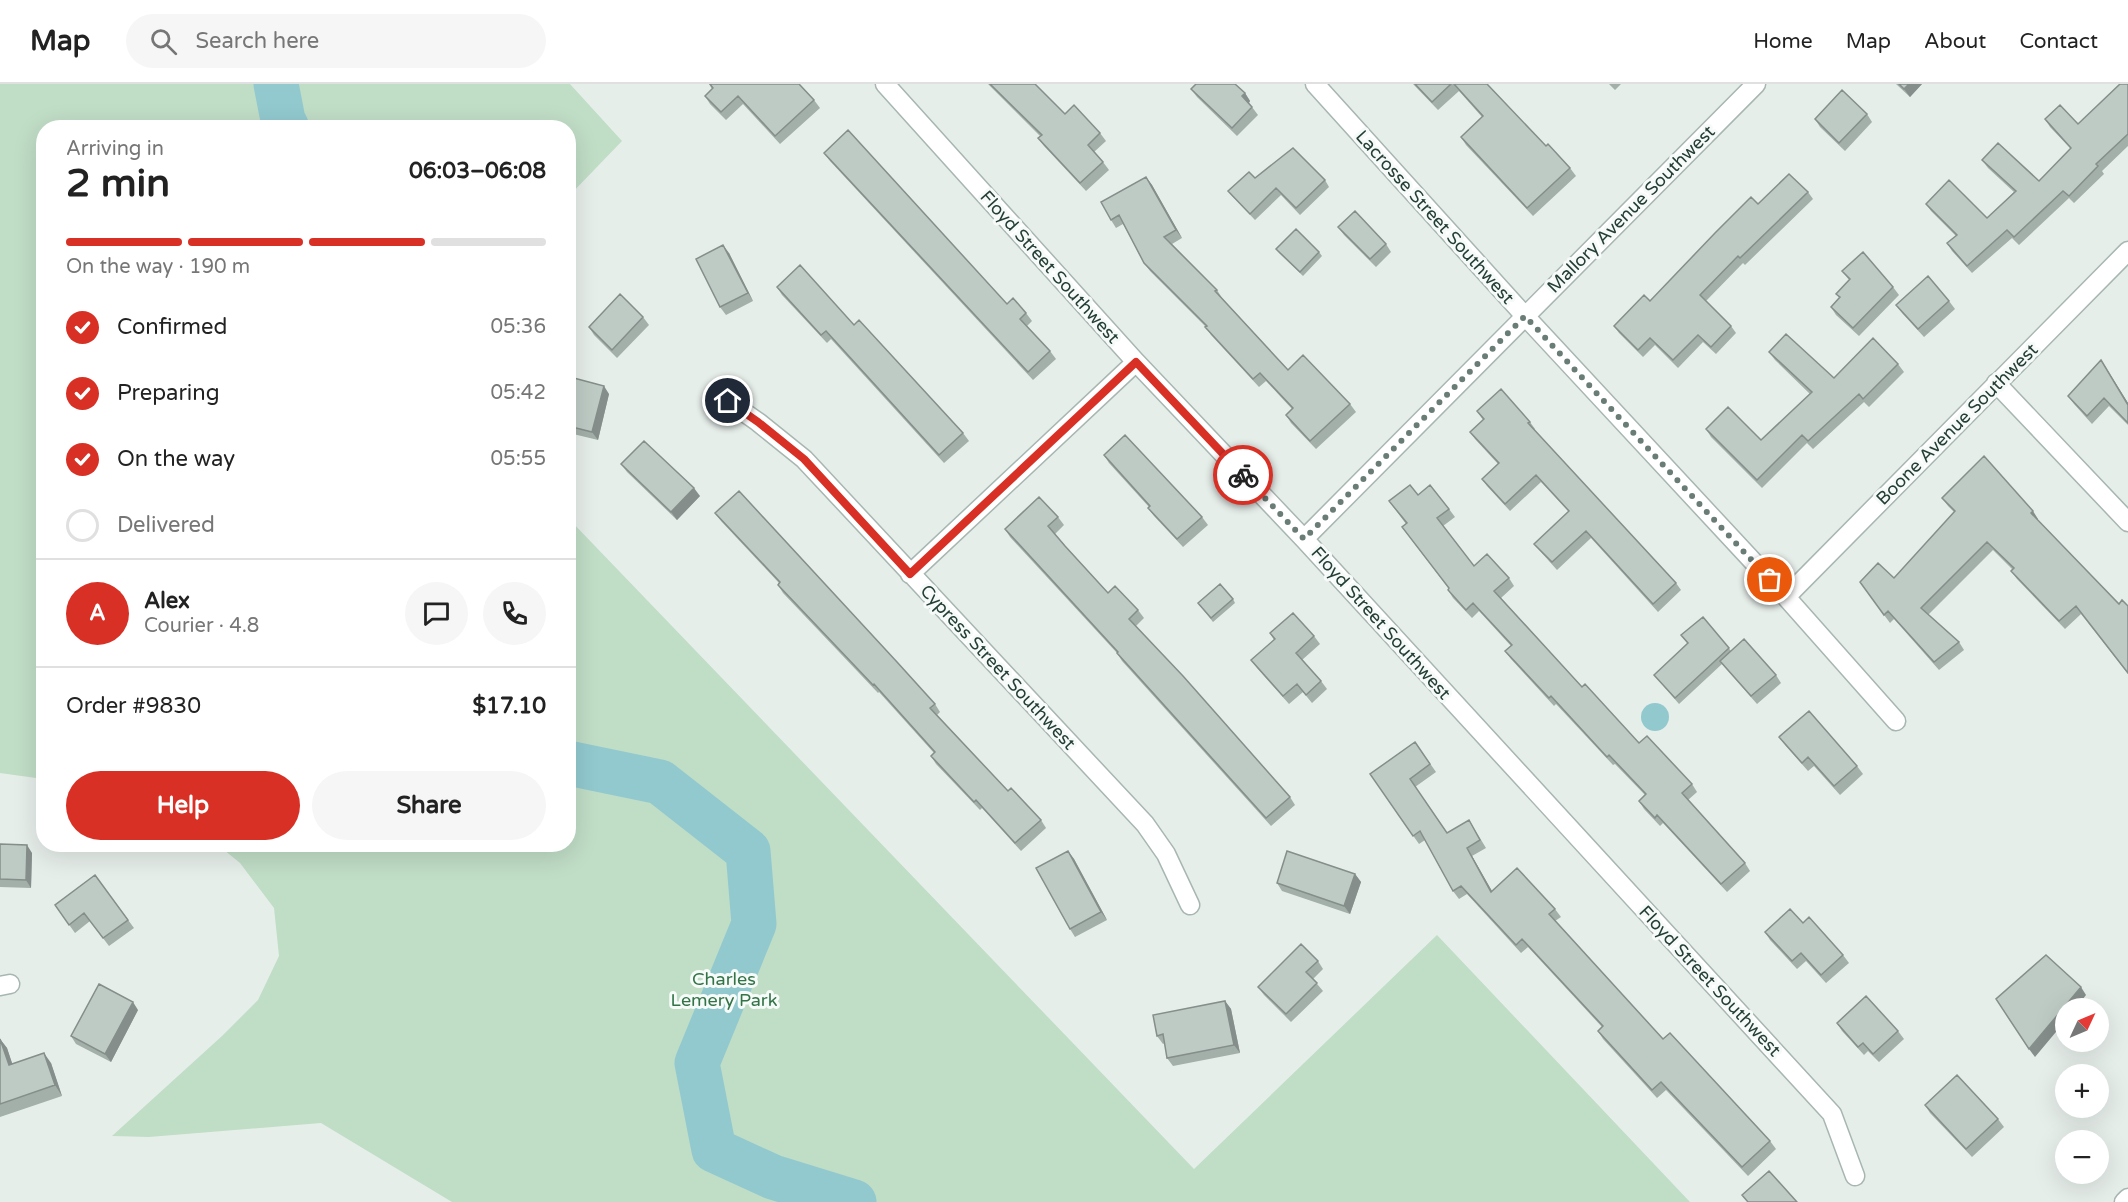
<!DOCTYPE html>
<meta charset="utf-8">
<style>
body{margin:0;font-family:"Varela Round",sans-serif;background:#f6f6f6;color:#222;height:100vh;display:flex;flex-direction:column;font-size:22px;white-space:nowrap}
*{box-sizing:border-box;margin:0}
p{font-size:20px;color:#767676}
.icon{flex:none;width:33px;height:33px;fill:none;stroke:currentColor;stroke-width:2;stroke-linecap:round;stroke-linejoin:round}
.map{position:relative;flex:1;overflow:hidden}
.details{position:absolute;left:36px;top:36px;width:540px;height:732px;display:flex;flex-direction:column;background:#fff;border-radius:24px;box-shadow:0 6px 24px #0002}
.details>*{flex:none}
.needle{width:39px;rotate:46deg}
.tools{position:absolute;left:2055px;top:914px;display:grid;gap:12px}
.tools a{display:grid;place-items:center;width:54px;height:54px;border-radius:50%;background:#fff;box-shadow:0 6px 24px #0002;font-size:30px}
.pin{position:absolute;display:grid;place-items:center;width:51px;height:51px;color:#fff;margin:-26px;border:3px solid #fff;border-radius:50%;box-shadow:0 2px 6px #0007}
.courier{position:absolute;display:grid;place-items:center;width:60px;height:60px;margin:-30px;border:4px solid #d93025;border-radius:50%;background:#fff;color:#222;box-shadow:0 2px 8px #0007}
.summary em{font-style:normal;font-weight:700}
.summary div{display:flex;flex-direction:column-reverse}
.summary{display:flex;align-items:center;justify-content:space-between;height:102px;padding:0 30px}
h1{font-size:39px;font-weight:700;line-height:45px}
.bar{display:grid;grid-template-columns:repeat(4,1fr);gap:9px 6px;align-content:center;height:72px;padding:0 30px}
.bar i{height:8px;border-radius:4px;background:#e0e0e0}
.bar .active{background:#d93025}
.bar p{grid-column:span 4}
.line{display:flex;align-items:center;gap:15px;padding:0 30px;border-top:2px solid #e0e0e0}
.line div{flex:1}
.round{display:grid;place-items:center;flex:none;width:63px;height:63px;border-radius:32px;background:#f6f6f6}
ol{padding:0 30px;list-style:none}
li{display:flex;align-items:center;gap:18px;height:66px}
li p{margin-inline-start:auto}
li .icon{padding:6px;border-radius:50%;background:#d93025;color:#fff;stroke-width:4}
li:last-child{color:#767676}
li i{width:33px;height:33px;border:3px solid #e0e0e0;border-radius:50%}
.button{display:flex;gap:12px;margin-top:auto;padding:12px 30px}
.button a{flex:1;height:69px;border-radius:36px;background:#d93025;color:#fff;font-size:24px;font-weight:700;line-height:69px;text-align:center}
.button a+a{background:#f6f6f6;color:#222}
header{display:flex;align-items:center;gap:36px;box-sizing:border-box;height:84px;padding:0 30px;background:#fff;border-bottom:2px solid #e0e0e0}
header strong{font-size:28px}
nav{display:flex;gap:33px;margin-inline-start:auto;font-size:21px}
.search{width:420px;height:54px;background:#f6f6f6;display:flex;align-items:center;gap:15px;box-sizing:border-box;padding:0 21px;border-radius:33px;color:#767676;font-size:22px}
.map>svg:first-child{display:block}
</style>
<header>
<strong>Map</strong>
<div class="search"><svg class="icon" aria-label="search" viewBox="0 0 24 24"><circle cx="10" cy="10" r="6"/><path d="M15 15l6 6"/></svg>Search here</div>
<nav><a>Home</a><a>Map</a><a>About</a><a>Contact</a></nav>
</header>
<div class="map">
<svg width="2128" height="1118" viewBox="0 0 2128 1118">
<rect width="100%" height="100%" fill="#e6eeea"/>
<path fill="#c0ddc6" d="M0 0H570L622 57 569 112 568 44H44L43 695 0 689Z
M569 435 1194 1085 1437 851 1690 1118H452L321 1039 149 1053 112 1052 222 952 258 916 279 872 274 824 240 779 218 761 568 760Z"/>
<path fill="#91c9cf" d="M1641 633a14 14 0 1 1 28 0a14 14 0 1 1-28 0Z"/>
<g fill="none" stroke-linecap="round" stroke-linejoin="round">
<path stroke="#91c9cf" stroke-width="45" d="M276 0 283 36 287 44
M568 679 660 698 748 767 754 840 697 979 714 1066 773 1093 854 1118"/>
<g stroke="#a8b6b1" stroke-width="21">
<path id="minor" d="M885 0 1136 278 1304 455 1832 1030 1855 1092
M1315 0 1525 232 1786 513 1896 637
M1996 299 2128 438
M728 317 758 338 804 375 1145 740 1166 770 1190 821
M1304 455 1756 0
M910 490 1136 278
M1786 513 2128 167
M0 902 10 900
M2124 1118 2128 1114"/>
</g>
<use href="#minor" stroke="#fff" stroke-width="18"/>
</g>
<path fill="#a3afa9" d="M709 0H799L814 16 820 24 780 60 743 20 726 36 710 20 705 12 712 5Z
M988 0H1035L1065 30 1100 49 1106 57 1094 68 1103 78 1109 86 1086 107 1044 62 1038 54 1040 52Z
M1413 0H1487L1546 62 1570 84 1576 92 1533 132 1466 61 1461 53 1482 33 1459 7 1438 26Z
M1609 0H1621L1615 6Z
M1896 0H1922L1910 13Z
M2128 0V62L2102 87 2104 90 2074 119 2069 114 2019 161 2012 154 1972 189 1952 167 1947 159 1956 152 1931 127 1926 120 1987 134 2014 108 1988 84 1982 76 2039 97 2071 65 2050 43 2045 35 2078 40Z
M1191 5 1245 9 1250 17 1249 19 1258 31 1237 52 1197 13Z
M1867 30 1872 38 1845 67 1820 43 1815 35Z
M824 69 1007 220 1026 229 1032 237 1027 242 1050 267 1056 275 1033 296 830 77Z
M1146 93 1152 101 1182 154 1172 160 1217 206 1222 214 1288 286 1350 320 1356 328 1316 365 1291 339 1286 331 1292 325 1266 297 1259 303 1211 251 1206 243 1150 187 1144 179 1123 140 1116 144 1111 136Z
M1255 94 1325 96 1329 103 1300 131 1281 111 1255 136 1233 113 1228 107Z
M1808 108 1813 115 1745 181 1743 179 1706 217 1731 242 1736 249 1716 270 1703 258 1678 284 1655 261 1643 273 1619 249 1614 242 1650 217 1758 120Z
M1338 143 1386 160 1391 168 1376 183 1344 151Z
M1276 165 1319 168 1322 172 1303 192 1279 169Z
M729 169 753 217 726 231 720 223Z
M1842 187 1893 203 1899 211 1859 252 1836 231 1831 223 1839 214 1836 210 1849 196Z
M777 203 854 241 963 349 969 357 944 379 831 255 827 259 782 211Z
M1949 217 1955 225 1924 253 1902 229 1896 221Z
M643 233 649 241 617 274 594 251 589 243Z
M1769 268 1834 294 1898 280 1904 288 1869 323 1864 318 1813 365 1807 359 1762 404 1711 353 1706 345 1761 356 1810 310 1775 276Z
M2101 276 2128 319V341L2109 322 2092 340 2074 320 2068 312Z
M568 299 609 310 598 356 569 349 568 350Z
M1477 327 1530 338 1535 345 1534 346 1676 499 1681 506 1658 528 1591 454 1557 486 1540 467 1534 460 1569 428 1541 398 1510 427 1487 402 1482 395 1498 380 1475 355 1470 348 1483 336Z
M1104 371 1202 433 1208 441 1183 463 1154 432 1148 424 1149 423 1109 379Z
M621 380 700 412 677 436 627 388Z
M1418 411 1449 425 1455 433 1443 442 1474 482 1509 494 1514 502 1501 514 1582 603 1639 659 1692 700 1697 708 1688 716 1745 779 1750 787 1727 808 1663 739 1660 742 1644 725 1639 717 1645 711 1615 680 1613 681 1556 620 1554 622 1511 575 1505 567 1511 562 1479 527 1472 534 1453 514 1448 506 1449 505 1402 443 1406 440 1389 417Z
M1942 414 2038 435V436L2119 520 2128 522V590L2081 530 2065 545 2017 495 2011 487 2013 486 1993 466 1928 531 1959 558 1964 566 1939 586 1894 535 1890 539 1860 498 1894 494 1954 428 1948 422Z
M715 429 935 620 940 628 937 631 1008 707 1041 736 1046 744 1021 767 982 724 980 726 936 680 931 672 934 669 879 608 878 609 783 509 778 501 779 499 721 437Z
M1058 433 1064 441 1055 450 1065 462 1108 509 1138 526 1144 534 1136 542 1290 713 1295 721 1271 742 1122 577 1117 569 1010 453 1005 445Z
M1233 515 1235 519 1213 538 1198 519Z
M1703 533 1731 567 1776 591 1781 599 1757 620 1722 580 1679 620 1654 591 1688 560 1681 551Z
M1270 549 1314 552 1320 560 1302 576 1321 597 1327 605 1312 619 1303 608 1289 620 1257 584 1251 576 1274 556Z
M1779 653 1857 682 1863 690 1840 711 1814 682 1808 687 1785 661Z
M1415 658 1436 688 1415 703 1447 749 1469 736 1486 764 1472 772 1492 807 1555 825 1561 833 1555 837 1663 955 1770 1057 1776 1065 1748 1092 1666 1006 1657 1014 1603 955 1598 947 1602 943 1528 863 1521 869 1467 810 1459 815 1453 807 1425 756 1419 760 1370 690Z
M0 760 32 769 31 804 0 803Z
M1068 767 1074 775 1107 836 1075 853 1070 845Z
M1355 790 1361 798 1350 830 1282 807 1277 799Z
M95 791 134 844 109 862 90 837 75 849 55 821Z
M1803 839 1843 871 1849 879 1826 899 1806 877 1797 885 1770 856 1765 848Z
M1318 877 1323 885 1313 895 1323 907 1291 938 1264 911 1258 903Z
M1225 917 1231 925 1240 969 1173 982 1167 974 1165 959 1163 960 1157 952Z
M138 926 111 978 76 960 71 952Z
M1837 939 1898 947 1904 955 1879 978 1868 967 1864 971 1842 947Z
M0 955 7 964 12 979H51L62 1012 0 1033Z
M1925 1021 1998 1035 2004 1043 1972 1073 1930 1029Z"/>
<path fill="#858e8a" d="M1909 0H1922L1910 13 1904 5Z
M1245 9 1250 17 1248 20 1242 12Z
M1146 93 1152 101 1182 154 1176 146Z
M723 161 729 169 753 217 748 209Z
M2101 276 2128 319V321Z
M604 302 609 310 598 356 592 348Z
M694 404 700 412 677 436 671 428Z
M2033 427 2038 435 2037 437 2031 429Z
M27 761 32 769 31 804 26 796Z
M1467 764 1472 772 1497 816 1491 808Z
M1068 767 1074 775 1107 836 1101 828Z
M1355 790 1361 798 1350 830 1344 822Z
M2081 903 2086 911 2076 924H2066V936L2035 973 2029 965Z
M1225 917 1231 925 1240 969 1234 961Z
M133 918 138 926 111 978 105 970Z
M0 955 7 964 16 991 9 981Z
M44 969 51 979 62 1012 55 1001Z"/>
<path fill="#becbc5" stroke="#858e8a" stroke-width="1.5" d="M710 0H799L814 16 775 52 738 12 721 28 705 12 713 4Z
M990 0H1035L1065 30 1074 21 1100 49 1088 61 1103 78 1080 99 1038 54 1042 51Z
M1196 0H1235L1245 9 1242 12 1252 23 1232 44 1191 5Z
M1415 0H1451L1432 18Z
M1454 0H1487L1546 62 1548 60 1570 84 1527 124 1461 53 1483 32Z
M1899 0H1909L1904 5Z
M2120 0H2128V50L2096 80 2098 82 2069 112 2063 107 2014 153 2007 146 1967 182 1947 159 1957 151 1926 120 1949 96 1987 134 2016 107 1982 76 1998 59 2039 97 2071 64 2045 35 2060 21 2078 40Z
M1842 6 1867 30 1839 59 1815 35Z
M848 46 1007 220 1013 214 1026 229 1020 235 1050 267 1028 288 824 69Z
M1293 64 1325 96 1296 124 1276 104 1250 130 1228 107 1249 88 1255 94Z
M1789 90 1808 108 1740 174 1738 172 1700 211 1731 242 1711 263 1698 251 1673 276 1650 254 1638 266 1614 242 1644 211 1650 217 1715 149 1751 113 1758 120Z
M1146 93 1176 146 1164 153 1217 206 1215 207 1288 286 1303 271 1350 320 1310 357 1286 331 1293 324 1260 289 1253 295 1205 243 1207 242 1144 179 1119 131 1111 136 1101 118Z
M1355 127 1386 160 1370 175 1338 143Z
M1296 145 1319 168 1300 188 1276 165Z
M723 161 748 209 720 223 696 175Z
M1863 168 1893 203 1853 244 1831 223 1840 213 1836 210 1850 195 1842 187Z
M800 181 854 241 859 236 963 349 939 371 826 247 821 251 777 203Z
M1928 192 1949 217 1918 245 1896 221Z
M620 210 643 233 612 266 589 243Z
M1786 250 1834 294 1873 254 1898 280 1863 315 1859 310 1808 357 1802 351 1757 396 1706 345 1728 323 1761 356 1812 308 1769 268Z
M2101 276 2128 321V339L2104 314 2087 332 2068 312Z
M570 293 604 302 592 348 568 342V299Z
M1501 305 1530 338 1528 339 1676 499 1653 520 1586 447 1552 478 1534 460 1569 427 1536 391 1505 420 1482 395 1499 379 1470 348 1484 335 1477 327Z
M1125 351 1202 433 1177 455 1148 424 1150 422 1104 371Z
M644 357 694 404 671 428 621 380Z
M1984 372 2033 427 2031 429 2119 520 2122 516 2128 522V589L2076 522 2059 537 2011 487 2014 484 1987 458 1921 524 1959 558 1934 578 1888 527 1884 531 1860 498 1878 479 1894 494 1955 427 1942 414Z
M1410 401 1418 411 1430 401 1449 425 1437 434 1474 482 1487 470 1509 494 1494 507 1582 603 1585 600 1639 659 1647 652 1692 700 1682 709 1745 779 1721 800 1657 731 1655 734 1639 717 1646 710 1609 671 1607 673 1551 612 1549 614 1505 567 1512 561 1473 519 1466 526 1448 506 1449 504 1402 443 1407 439 1389 417Z
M739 407 897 578 935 620 930 624 1008 707 1011 704 1041 736 1015 759 976 716 974 718 931 672 935 668 874 600 873 601 778 501 780 498 715 429Z
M1039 413 1058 433 1048 442 1065 462 1108 509 1115 502 1138 526 1129 535 1183 592 1290 713 1266 734 1117 569 1118 568 1005 445Z
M1220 500 1233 515 1211 534 1198 519Z
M1293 529 1314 552 1296 569 1321 597 1306 611 1297 600 1283 612 1251 576 1275 555 1270 549Z
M1703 533 1729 564 1675 614 1654 591 1688 559 1681 551Z
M1744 555 1776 591 1751 612 1720 577Z
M1809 627 1857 682 1834 702 1808 673 1802 679 1779 653Z
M1415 658 1430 680 1410 695 1447 749 1469 736 1480 756 1467 764 1491 808 1517 784 1555 825 1549 830 1663 955 1670 949 1770 1057 1742 1083 1661 998 1652 1006 1598 947 1603 942 1522 855 1516 861 1461 802 1453 807 1420 747 1413 752 1370 690Z
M0 760 27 761 26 796 0 795Z
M1068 767 1101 828 1070 845 1036 784Z
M1287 767 1355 790 1344 822 1277 799Z
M95 791 128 836 103 854 84 829 69 841 55 821Z
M1790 825 1803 839 1809 833 1843 871 1821 891 1801 869 1792 877 1765 848Z
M1301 860 1318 877 1306 888 1317 899 1286 930 1258 903Z
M2046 871 2081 903 2029 965 1996 915Z
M99 900 133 918 105 970 71 952Z
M1866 912 1898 947 1873 970 1863 959 1858 963 1837 939Z
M1225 917 1234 961 1167 974 1163 950 1157 952 1153 931Z
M0 955 9 981 44 969 55 1001 0 1020Z
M1957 991 1998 1035 1966 1065 1925 1021Z
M1769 1087 1797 1118H1748L1742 1111Z"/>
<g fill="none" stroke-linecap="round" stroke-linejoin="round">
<path stroke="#697c76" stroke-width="6" stroke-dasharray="0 10.8" d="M1243 391 1304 455 1525 232 1770 496"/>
<path stroke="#d93025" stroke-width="8" d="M728 317 758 338 804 375 910 490 1136 278 1243 391"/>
</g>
<g text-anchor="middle" stroke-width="6" stroke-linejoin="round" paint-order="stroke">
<g font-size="18" fill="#253f37" stroke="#f6faf8">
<text transform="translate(1631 125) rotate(-45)" y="6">Mallory Avenue Southwest</text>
<text transform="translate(1435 133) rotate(48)" y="6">Lacrosse Street Southwest</text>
<text transform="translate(1050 183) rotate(48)" y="6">Floyd Street Southwest</text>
<text transform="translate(1957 340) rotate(-45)" y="6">Boone Avenue Southwest</text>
<text transform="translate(1381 539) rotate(48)" y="6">Floyd Street Southwest</text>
<text transform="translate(998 583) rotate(47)" y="6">Cypress Street Southwest</text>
<text transform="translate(1710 897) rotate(47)" y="6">Floyd Street Southwest</text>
</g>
<g font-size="18" fill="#327447" stroke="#f6faf8">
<text x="724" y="901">Charles<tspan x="724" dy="21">Lemery Park</tspan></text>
</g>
</g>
</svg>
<div class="tools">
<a><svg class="needle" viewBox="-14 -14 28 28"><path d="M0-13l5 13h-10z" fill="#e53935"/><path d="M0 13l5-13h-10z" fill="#767676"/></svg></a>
<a>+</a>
<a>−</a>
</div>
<div class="pin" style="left:1770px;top:496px;background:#ea580c"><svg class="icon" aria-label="bag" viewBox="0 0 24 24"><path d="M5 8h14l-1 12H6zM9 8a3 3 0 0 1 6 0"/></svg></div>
<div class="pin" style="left:728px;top:317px;background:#1f2937"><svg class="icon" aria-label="home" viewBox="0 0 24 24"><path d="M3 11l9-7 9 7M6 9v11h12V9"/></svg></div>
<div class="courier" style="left:1243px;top:391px"><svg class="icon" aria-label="bike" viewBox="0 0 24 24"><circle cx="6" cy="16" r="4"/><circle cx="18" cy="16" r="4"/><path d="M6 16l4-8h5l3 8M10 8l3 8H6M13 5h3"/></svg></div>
<section class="details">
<div class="summary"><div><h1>2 min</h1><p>Arriving in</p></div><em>06:03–06:08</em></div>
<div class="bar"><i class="active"></i><i class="active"></i><i class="active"></i><i></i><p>On the way · 190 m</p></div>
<ol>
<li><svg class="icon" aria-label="check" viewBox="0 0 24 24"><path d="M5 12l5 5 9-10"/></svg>Confirmed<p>05:36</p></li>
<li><svg class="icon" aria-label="check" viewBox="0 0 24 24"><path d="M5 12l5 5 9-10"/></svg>Preparing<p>05:42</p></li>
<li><svg class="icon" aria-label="check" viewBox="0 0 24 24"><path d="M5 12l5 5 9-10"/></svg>On the way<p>05:55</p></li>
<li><i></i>Delivered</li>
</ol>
<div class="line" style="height:108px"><b class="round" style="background:#d93025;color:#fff">A</b><div><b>Alex</b><p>Courier · 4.8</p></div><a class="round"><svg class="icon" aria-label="chat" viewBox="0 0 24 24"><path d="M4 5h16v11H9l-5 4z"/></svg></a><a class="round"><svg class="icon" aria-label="phone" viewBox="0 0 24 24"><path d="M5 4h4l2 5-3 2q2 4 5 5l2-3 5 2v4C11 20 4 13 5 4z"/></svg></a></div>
<div class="line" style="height:78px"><div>Order #9830</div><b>$17.10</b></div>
<div class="button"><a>Help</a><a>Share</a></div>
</section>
</div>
